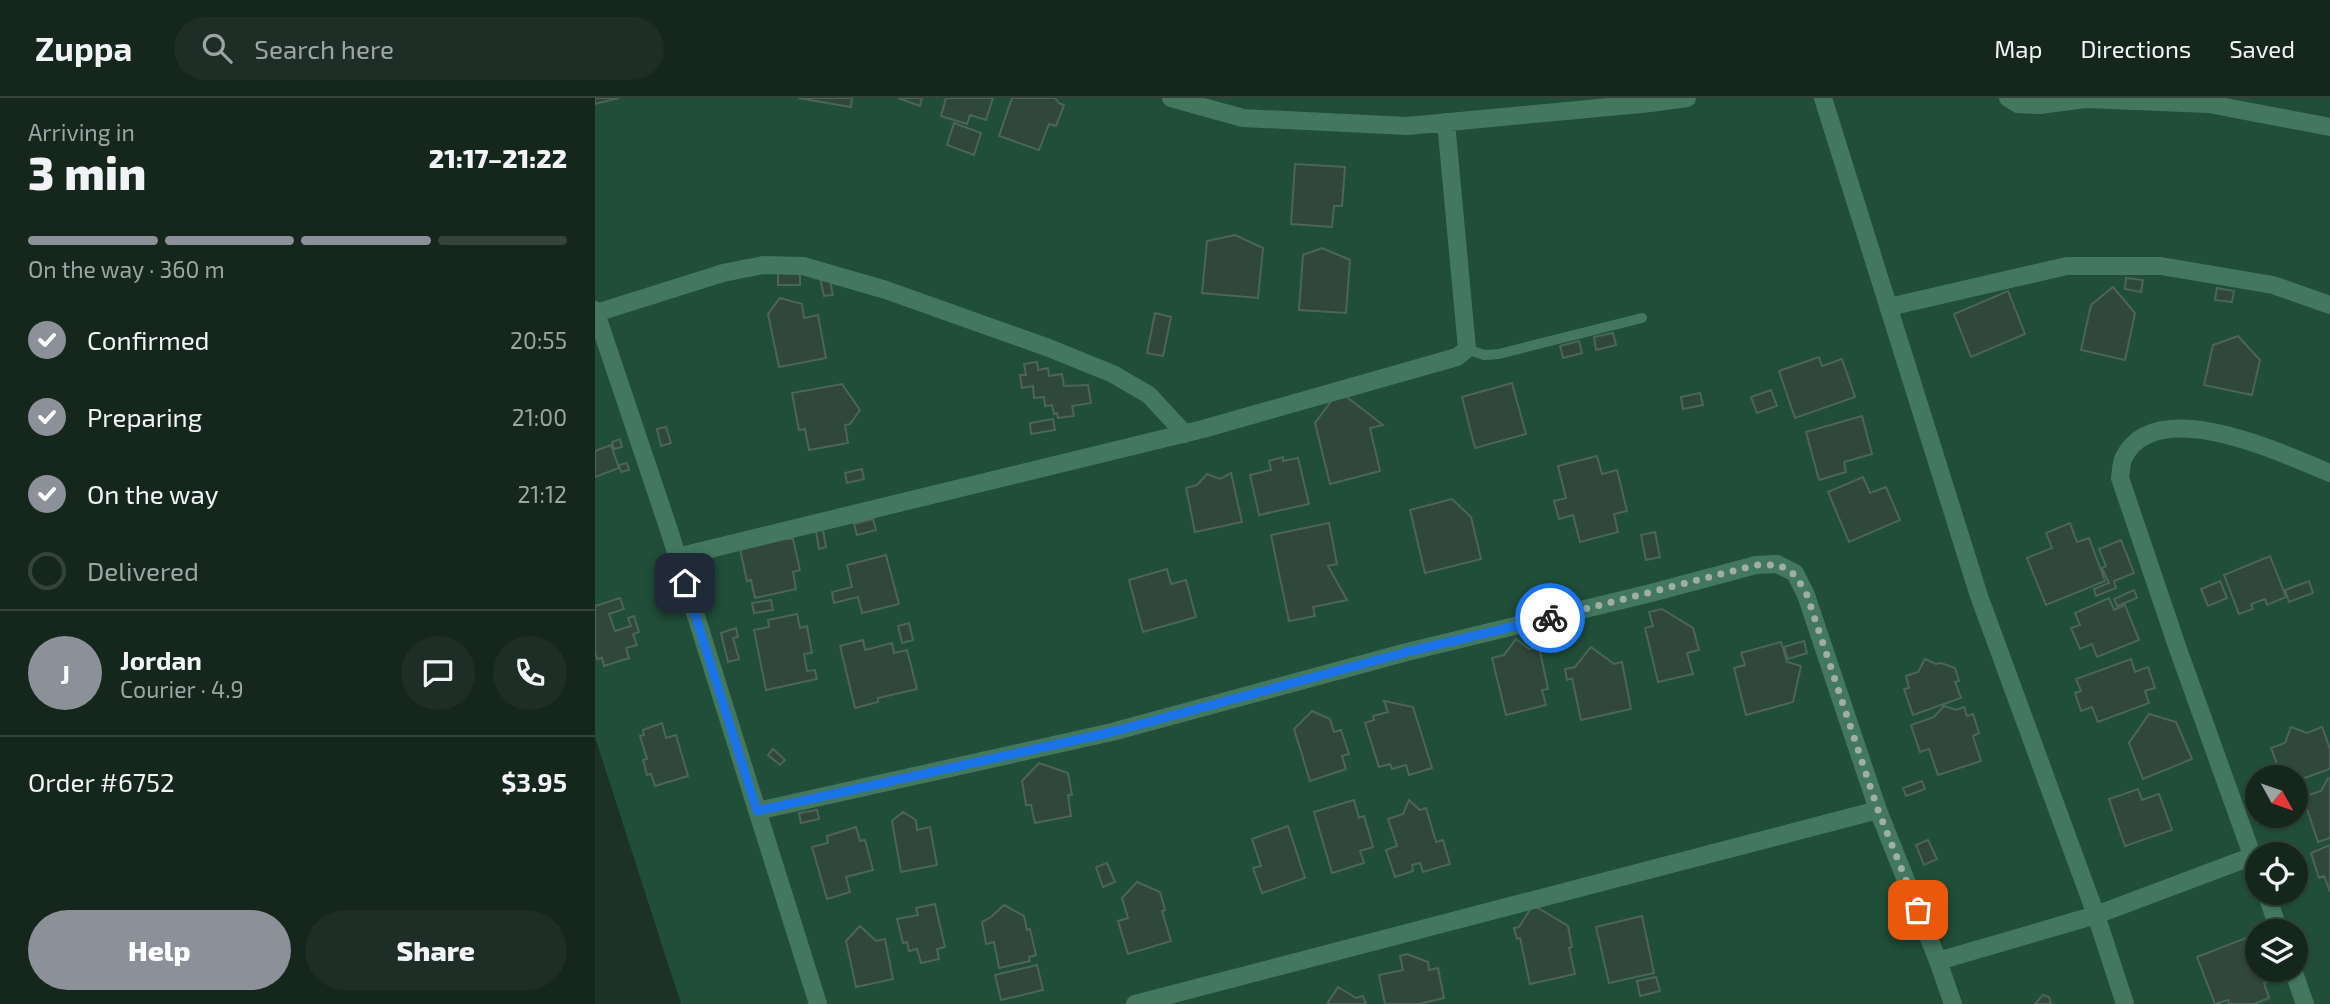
<!DOCTYPE html>
<meta charset="utf-8">
<style>
body{margin:0;font-family:"Exo 2",sans-serif;background:#1e2e26;color:#f1f3f6;height:100vh;display:flex;flex-direction:column;font-size:26px;white-space:nowrap}
*{box-sizing:border-box;margin:0}
p{font-size:23px;color:#9da5a4}
.icon{flex:none;width:38px;height:38px;fill:none;stroke:currentColor;stroke-width:2;stroke-linecap:round;stroke-linejoin:round}
.map{position:relative;flex:1;overflow:hidden}
.sheet{display:flex;flex-direction:column;background:#15261d;width:595px}
.sheet>*{flex:none}
.needle{width:46px;rotate:130deg}
.tools{position:absolute;left:1650px;top:667px;display:grid;gap:14px}
.tools a{display:grid;place-items:center;width:63px;height:63px;border-radius:50%;background:#15261d;box-shadow:0 2px 5px #0004,0 0 0 2px #34433b;font-size:35px}
.pin{position:absolute;display:grid;place-items:center;width:60px;height:60px;color:#fff;margin:-30px;border-radius:14px;box-shadow:0 4px 10px #0006}
.courier{position:absolute;display:grid;place-items:center;width:70px;height:70px;margin:-35px;border:5px solid #1a73e8;border-radius:50%;background:#fff;color:#222;box-shadow:0 2px 9px #0007}
.overview em{font-style:normal;font-weight:800}
.overview div{display:flex;flex-direction:column-reverse}
.overview{display:flex;align-items:center;justify-content:space-between;height:119px;padding:0 28px}
h1{font-size:46px;font-weight:800;line-height:52px}
.bar{display:grid;grid-template-columns:repeat(4,1fr);gap:10px 7px;align-content:center;height:84px;padding:0 28px}
.bar i{height:9px;border-radius:5px;background:#34433b}
.bar .current{background:#8c9099}
.bar p{grid-column:span 4}
.line{display:flex;align-items:center;gap:18px;padding:0 28px;border-top:2px solid #34433b}
.line div{flex:1}
.round{display:grid;place-items:center;flex:none;width:74px;height:74px;border-radius:37px;background:#1e2e26}
ol{padding:0 28px;list-style:none}
li{display:flex;align-items:center;gap:21px;height:77px}
li p{margin-inline-start:auto}
li .icon{padding:7px;border-radius:50%;background:#8c9099;color:#fff;stroke-width:4}
li:last-child{color:#9da5a4}
li i{width:38px;height:38px;border:4px solid #34433b;border-radius:50%}
.primary-button{display:flex;gap:14px;margin-top:auto;padding:14px 28px}
.primary-button a{flex:1;height:80px;border-radius:42px;background:#8c9099;color:#fff;font-size:28px;font-weight:800;line-height:80px;text-align:center}
.primary-button a+a{background:#1e2e26;color:#f1f3f6}
header{display:flex;align-items:center;gap:42px;box-sizing:border-box;height:98px;padding:0 35px;background:#15261d;border-bottom:2px solid #34433b}
header strong{font-size:33px}
nav{display:flex;gap:38px;margin-inline-start:auto;font-size:24px}
.search{width:490px;height:63px;background:#1e2e26;display:flex;align-items:center;gap:18px;box-sizing:border-box;padding:0 24px;border-radius:38px;color:#9da5a4;font-size:26px}
main{display:flex;flex:1;min-height:0}
.map>svg:first-child{display:block}
</style>
<header>
<strong>Zuppa</strong>
<div class="search"><svg class="icon" aria-label="search" viewBox="0 0 24 24"><circle cx="10" cy="10" r="6"/><path d="M15 15l6 6"/></svg>Search here</div>
<nav><a>Map</a><a>Directions</a><a>Saved</a></nav>
</header>
<main>
<section class="sheet">
<div class="overview"><div><h1>3 min</h1><p>Arriving in</p></div><em>21:17–21:22</em></div>
<div class="bar"><i class="current"></i><i class="current"></i><i class="current"></i><i></i><p>On the way · 360 m</p></div>
<ol>
<li><svg class="icon" aria-label="check" viewBox="0 0 24 24"><path d="M5 12l5 5 9-10"/></svg>Confirmed<p>20:55</p></li>
<li><svg class="icon" aria-label="check" viewBox="0 0 24 24"><path d="M5 12l5 5 9-10"/></svg>Preparing<p>21:00</p></li>
<li><svg class="icon" aria-label="check" viewBox="0 0 24 24"><path d="M5 12l5 5 9-10"/></svg>On the way<p>21:12</p></li>
<li><i></i>Delivered</li>
</ol>
<div class="line" style="height:126px"><b class="round" style="background:#8c9099;color:#fff">J</b><div><b>Jordan</b><p>Courier · 4.9</p></div><a class="round"><svg class="icon" aria-label="chat" viewBox="0 0 24 24"><path d="M4 5h16v11H9l-5 4z"/></svg></a><a class="round"><svg class="icon" aria-label="phone" viewBox="0 0 24 24"><path d="M5 4h4l2 5-3 2q2 4 5 5l2-3 5 2v4C11 20 4 13 5 4z"/></svg></a></div>
<div class="line" style="height:91px"><div>Order #6752</div><b>$3.95</b></div>
<div class="primary-button"><a>Help</a><a>Share</a></div>
</section>
<div class="map">
<svg width="1735" height="906" viewBox="0 0 1735 906">
<rect width="100%" height="100%" fill="#1c3227"/>
<path fill="#204e39" fill-rule="evenodd" d="M0 0H1735V906H86L0 639ZM1662 679H1701V718H1662ZM1662 756H1701V794H1662ZM1662 833H1701V872H1662Z"/>
<path fill="#30473b" stroke="#4d6458" stroke-width="2" d="M0 0H24L0 6Z
M203 0H257L256 9Z
M303 0H327L325 8Z
M351 0H398L391 22 375 17 372 26 346 18Z
M417 0H460L464 5 469 7 461 28 454 26 444 52 404 38Z
M359 25 386 35 379 57 352 47Z
M700 66 750 69 747 108H739L737 129 696 126Z
M640 137 668 150 663 200 607 195 612 143Z
M727 150 755 162 751 215 704 212 708 157Z
M183 171H205V187H183Z
M234 178 238 197 229 198 225 180Z
M1531 180 1548 182 1546 194 1530 191Z
M1518 189 1540 215 1530 262 1486 252 1496 207Z
M1622 190 1639 193 1637 204 1620 202Z
M1413 193 1430 236 1376 259 1359 216Z
M185 200 207 206 209 220 223 217 231 260 184 269 173 216Z
M560 215 576 219 568 258 552 255Z
M1018 235 1021 247 1001 252 999 239Z
M1643 238 1665 262 1657 297 1609 287 1618 247Z
M984 243 987 255 968 260 965 248Z
M1224 259 1227 268 1247 261 1260 299 1200 320 1184 273Z
M442 264 443 272 453 270 454 278 467 276 469 288 493 287 496 305 477 308 479 318 463 320 462 315 459 316 457 307 450 308 449 299 439 300 438 288 427 290 425 277H431L429 266Z
M917 285 931 336 880 350 867 299Z
M247 286 265 312 255 326 250 327 253 345 214 352 210 331 204 332 197 295Z
M1176 292 1182 308 1162 315 1156 299Z
M744 293 788 327 775 330 785 373 735 386 720 325Z
M1105 295 1108 307 1088 311 1086 299Z
M1267 318 1277 356 1249 364 1251 374 1224 382 1211 334Z
M458 321 460 332 436 336 435 325Z
M71 329 76 345 66 348 62 331Z
M25 341 27 349 19 351 17 344Z
M16 347 24 370 0 379V353Z
M1002 358 1007 376 1022 372 1032 413 1019 416 1023 434 985 444 978 417 964 421 959 403 971 400 963 368Z
M688 359V363L703 360 714 406 664 417 655 377 676 372 674 363Z
M32 365 34 372 26 374 24 367Z
M267 371 269 381 252 385 250 375Z
M636 375 647 424 600 434 591 390 602 387 612 376 625 381Z
M1268 379 1275 395 1291 389 1305 422 1254 444 1233 394Z
M857 401 876 419 886 461 830 475 815 412Z
M278 421 281 432 262 437 259 426Z
M734 425 742 466 733 468 752 502 718 509 720 518 694 523 676 437Z
M1475 425 1482 444 1494 440 1510 483 1451 507 1432 460 1457 450 1451 435Z
M228 432 231 449 224 451 221 433Z
M1060 434 1065 459 1051 462 1046 437Z
M173 440 198 441 205 472 198 474 201 491 160 500 156 482 152 483 145 451Z
M1526 442 1539 475 1519 483 1521 490 1501 498 1499 491 1514 485 1507 470 1511 468 1504 451Z
M291 457 304 506 267 515 263 499 239 505 237 494 257 489 252 467Z
M1675 458 1691 499 1672 507 1670 501 1656 506 1658 511 1644 516 1629 477Z
M572 471 576 486 591 482 601 519 548 534 534 482Z
M1625 483 1632 500 1613 508 1606 491Z
M1714 483 1718 495 1694 504 1690 492Z
M1539 492 1542 500 1522 508 1519 501Z
M25 500 29 511 14 516 20 533 36 528 33 520 39 518 44 534 38 536 42 547 31 550 34 560 9 568 7 560 2 561 0 554V508Z
M1514 500 1519 512 1530 507 1544 542 1502 559 1497 546 1485 551 1476 530 1485 527 1480 515Z
M176 502 178 512 159 515 157 505Z
M1067 511 1098 530 1104 552 1092 555 1098 576 1063 584 1050 530 1058 528 1054 514Z
M202 516 205 530 212 528 217 555 209 556 212 573 220 572 222 581 171 592 159 532 174 529 173 522Z
M314 525 318 542 307 545 303 528Z
M141 530 143 539 138 540 144 561 133 564 126 535Z
M921 541 934 551 944 549 953 591 947 592 951 607 911 617 897 560 909 557Z
M268 542 270 552 297 545 299 555 312 552 322 591 283 600V604L260 610 245 548Z
M1209 543 1212 555 1193 561 1189 549Z
M1186 544 1192 564 1206 568 1198 604 1151 617 1139 570 1150 567 1146 555Z
M996 549 1019 566 1027 564 1036 611 986 622 977 580 972 582 970 571 980 569Z
M1330 561 1341 566 1346 565 1360 570 1364 583 1360 584 1366 600 1318 617 1309 591 1314 590 1311 578 1323 574Z
M1536 561 1540 574 1553 569 1560 590 1550 593 1554 605 1503 624 1497 609 1486 613 1480 595 1486 593 1481 581Z
M789 603 818 609 837 670 814 677 811 667 797 671 795 666 784 669 770 625 779 622 778 618 793 614Z
M1349 608 1361 612 1369 609 1372 618 1378 616 1384 635 1378 638 1386 663 1343 677 1334 651 1325 654 1316 627 1339 619Z
M717 613 735 621 739 634 746 632 754 656 747 658 751 671 715 683 699 631Z
M1554 616 1581 624 1597 661 1548 681 1534 645Z
M67 625 71 640 81 637 93 678 60 688 56 676 52 677 48 662 52 661 45 638 49 637 48 632Z
M1696 629 1712 635 1727 629 1735 651V671L1701 683V679H1687L1676 650 1690 645Z
M178 651 190 662 185 667 173 657Z
M444 665 473 675 477 697H473L476 718 440 725 436 707H431L427 683Z
M1733 680H1735V740L1723 744 1708 699 1726 693Z
M1327 683 1330 691 1311 698 1308 690Z
M1543 691 1547 702 1564 696 1577 732 1530 748 1514 701Z
M759 702 764 720 769 718 778 749 765 753 769 765 737 775 719 714Z
M814 702 825 712 831 710 841 744 848 742 855 766 828 774 825 765 817 767 818 773 800 779 791 752 802 748 793 721 808 716Z
M222 712 224 721 206 725 204 715Z
M308 714 321 722 322 732 335 729 342 767 306 774 297 723Z
M693 728 710 780 667 795 658 770 666 768 657 741Z
M261 729 265 743 270 742 278 772 251 779 255 794 232 801 217 749 233 745 232 738Z
M1333 742 1342 761 1329 767 1321 747Z
M1735 747V794L1729 778 1724 780 1716 755Z
M512 765 520 784 508 789 501 769Z
M542 784 565 794 570 812 567 813 576 843 533 856 523 823 533 820 527 800Z
M340 806 350 849 342 851 344 861 326 865 322 851 314 853 312 844 308 845 302 821 323 817 321 810Z
M409 807 429 818 432 832 435 831 441 857 434 859 435 863 404 870 399 844 391 846 387 824 396 819Z
M938 807 973 828 977 849 974 850 980 876 935 886 925 840 922 841 919 830 924 829Z
M1047 818 1059 875 1014 885 1001 829Z
M265 828 281 843 290 841 298 881 261 889 251 843Z
M1656 838 1662 855V872H1669L1673 883 1669 885 1674 900 1659 906H1634L1633 902 1620 906 1602 859Z
M812 856 833 864 834 872 843 870 849 900 824 906H790L784 877 808 872 805 858Z
M442 867 448 892 406 902 400 877Z
M1061 879 1065 893 1045 898 1042 883Z
M743 889 761 900 768 898 771 906H732Z
M1448 897 1454 899 1456 906H1440Z"/>
<g fill="none" stroke-linecap="round" stroke-linejoin="round">
<path stroke="#43775e" stroke-width="10" d="M872 251 889 257 904 256 1047 220"/>
<path stroke="#43775e" stroke-width="18" d="M576 0 648 20 812 28 1056 5 1092 0
M1228 0 1384 498 1501 817 1530 906
M1413 0 1423 6 1444 7 1491 1 1614 6 1735 29
M1294 209 1472 168H1566L1678 187 1735 207
M0 212 74 432 223 906
M1 215 128 175 168 167 208 168 291 192 454 250 518 276 554 297 590 336
M82 459 608 331 862 259 872 251 851 24
M162 713 517 634 812 554 1056 495 1161 467 1182 466 1200 475 1211 497 1283 712 1343 863
M1662 771 1583 551 1525 380C1526 373 1526 365 1529 359 1562 295 1688 356 1735 375
M1671 794 1684 833
M1698 872 1710 906
M540 906 1283 712
M1358 906 1343 863 1501 817 1658 758"/>
</g>
<g fill="none" stroke-linecap="round" stroke-linejoin="round">
<path stroke="#9fafa7" stroke-width="7" stroke-dasharray="0 12.6" d="M955 520 1161 467C1193 466 1197 470 1212 497L1283 712 1323 812"/>
<path stroke="#1a73e8" stroke-width="9" d="M90 485 162 713 517 634 812 554 955 520"/>
</g>
</svg>
<div class="tools">
<a><svg class="needle" viewBox="-14 -14 28 28"><path d="M0-13l5 13h-10z" fill="#e53935"/><path d="M0 13l5-13h-10z" fill="#9da5a4"/></svg></a>
<a><svg class="icon" aria-label="locate" viewBox="0 0 24 24"><circle cx="12" cy="12" r="6"/><path d="M12 2v4M12 18v4M2 12h4M18 12h4"/></svg></a>
<a><svg class="icon" aria-label="layers" viewBox="0 0 24 24"><path d="M12 4l9 5-9 5-9-5zM3 14l9 5 9-5"/></svg></a>
</div>
<div class="pin" style="left:1323px;top:812px;background:#ea580c"><svg class="icon" aria-label="bag" viewBox="0 0 24 24"><path d="M5 8h14l-1 12H6zM9 8a3 3 0 0 1 6 0"/></svg></div>
<div class="pin" style="left:90px;top:485px;background:#1f2937"><svg class="icon" aria-label="home" viewBox="0 0 24 24"><path d="M3 11l9-7 9 7M6 9v11h12V9"/></svg></div>
<div class="courier" style="left:955px;top:520px"><svg class="icon" aria-label="bike" viewBox="0 0 24 24"><circle cx="6" cy="16" r="4"/><circle cx="18" cy="16" r="4"/><path d="M6 16l4-8h5l3 8M10 8l3 8H6M13 5h3"/></svg></div>
</div>
</main>
